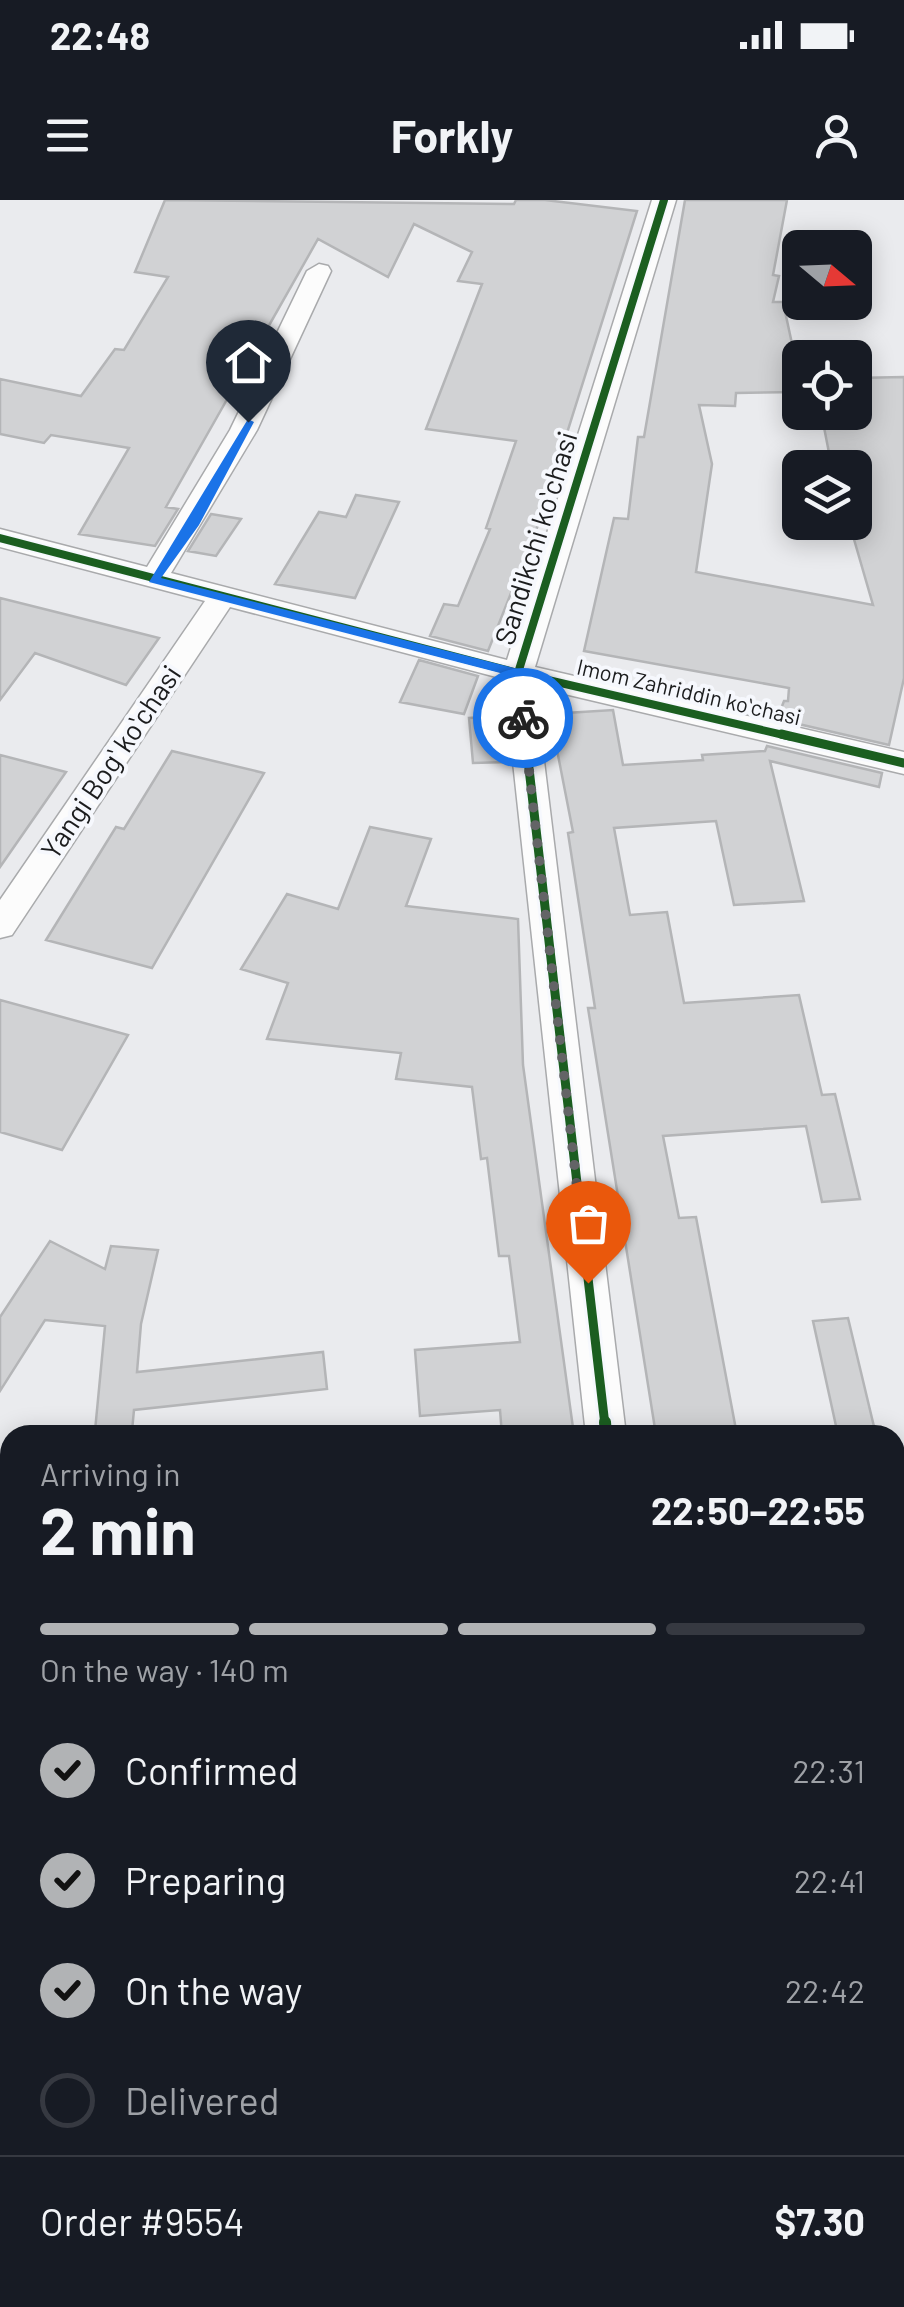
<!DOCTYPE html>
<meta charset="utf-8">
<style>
body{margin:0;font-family:Barlow,sans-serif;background:#20242c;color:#f1f3f6;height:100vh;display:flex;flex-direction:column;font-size:38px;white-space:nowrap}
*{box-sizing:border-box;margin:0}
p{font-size:32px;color:#9ea1a6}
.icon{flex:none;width:55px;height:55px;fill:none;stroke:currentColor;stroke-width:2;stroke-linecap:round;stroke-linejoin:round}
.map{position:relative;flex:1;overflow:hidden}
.panel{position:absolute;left:0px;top:1225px;width:905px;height:882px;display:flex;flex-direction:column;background:#171b24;border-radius:30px 30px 0 0;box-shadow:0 5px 25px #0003}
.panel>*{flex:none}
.needle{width:65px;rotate:109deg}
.fabs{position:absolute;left:782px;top:30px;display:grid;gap:20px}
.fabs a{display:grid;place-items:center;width:90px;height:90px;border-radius:15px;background:#171b24;box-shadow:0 5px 25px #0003;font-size:50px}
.pin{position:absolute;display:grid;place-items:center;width:85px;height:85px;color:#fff;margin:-102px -42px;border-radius:50% 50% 50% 0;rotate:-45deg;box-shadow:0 0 10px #0007}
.pin .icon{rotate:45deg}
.courier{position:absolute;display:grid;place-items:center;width:100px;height:100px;margin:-50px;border:8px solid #1a73e8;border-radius:50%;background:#fff;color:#222;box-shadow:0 2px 12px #0007}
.head em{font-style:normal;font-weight:700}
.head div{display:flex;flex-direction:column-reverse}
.head{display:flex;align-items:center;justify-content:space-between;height:170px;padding:0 40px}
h1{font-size:65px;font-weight:700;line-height:75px}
.bar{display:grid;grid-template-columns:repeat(4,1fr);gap:15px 10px;align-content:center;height:120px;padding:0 40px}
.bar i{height:12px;border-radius:8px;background:#363941}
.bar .on{background:#b1b3b5}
.bar p{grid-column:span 4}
.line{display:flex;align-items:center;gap:25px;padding:0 40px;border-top:2px solid #363941}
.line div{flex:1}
ol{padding:0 40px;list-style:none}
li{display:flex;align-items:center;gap:30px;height:110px}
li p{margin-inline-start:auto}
li .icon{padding:10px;border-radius:50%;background:#b1b3b5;color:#111;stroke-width:4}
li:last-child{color:#9ea1a6}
li i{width:55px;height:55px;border:5px solid #363941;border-radius:50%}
.status{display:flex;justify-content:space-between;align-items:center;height:70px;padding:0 50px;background:#171b24;direction:ltr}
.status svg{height:28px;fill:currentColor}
header{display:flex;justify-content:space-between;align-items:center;height:130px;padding:0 40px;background:#171b24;font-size:45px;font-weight:700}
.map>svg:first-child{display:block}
</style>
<div class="status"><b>22:48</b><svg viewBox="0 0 49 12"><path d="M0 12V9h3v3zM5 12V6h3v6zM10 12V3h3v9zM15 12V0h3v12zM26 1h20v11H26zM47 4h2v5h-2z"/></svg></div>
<header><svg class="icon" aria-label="menu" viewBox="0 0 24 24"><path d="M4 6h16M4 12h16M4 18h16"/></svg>Forkly<svg class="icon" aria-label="person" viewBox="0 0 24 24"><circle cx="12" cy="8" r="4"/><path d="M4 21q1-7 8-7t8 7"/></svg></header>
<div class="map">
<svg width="904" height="2107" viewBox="0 0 904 2107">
<rect width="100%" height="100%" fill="#eaebee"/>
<path fill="#d1d2d4" stroke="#b4b5b7" stroke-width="2.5" d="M165 0 514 4 516 0H545L637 11 538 325 488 451 430 436 444 404 458 406 490 329 486 328 516 241 426 229 482 84 458 81 472 52 414 24 388 77 318 39 166 307 178 309 155 346 79 334 129 248 51 235 44 243 0 234V179L81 196 115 149 124 150 168 77 135 72Z
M685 0H787L773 75 779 76 773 102H783L800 181V192L736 193 735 206 699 205 712 264 696 372 873 405 849 322H855V268H832L821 212H855V178L904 177V478L889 545 777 519 784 501H788L789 488 584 451 614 318 628 319 638 237H644Z
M356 295 399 302 355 398 275 384 319 312 346 317Z
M211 314 241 319 216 356 188 351Z
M0 398 64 414 159 438 126 485 35 453 0 500Z
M419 460 478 476 464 514 400 502Z
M613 510 623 565 703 560 702 555 765 551 767 546 882 573 879 587 770 561 804 701 734 705 716 621 614 628 630 715 667 712 684 803 799 795 822 895 835 894 860 999 822 1002 806 926 663 936 679 1018 696 1017 737 1235H656L588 808H595L568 633 573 632 550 514Z
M504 516 509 562 473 563 469 518Z
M172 551 264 573 152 768 46 740 116 627 124 629Z
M0 555 66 572 0 667Z
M370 627 431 639 406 706 518 719 523 865 574 1235H502L500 1210 420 1216 415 1150 520 1142 509 1056H499L487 958 481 959 472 887 396 879 401 853 267 839 288 783 241 769 287 694 338 709Z
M0 800 128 835 62 950 0 932Z
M50 1041 105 1069 111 1046 158 1050 141 1124 137 1172 323 1152 327 1189 134 1210 132 1231H95L105 1126 45 1120 0 1191V1117Z
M848 1118 876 1235H838L813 1121Z"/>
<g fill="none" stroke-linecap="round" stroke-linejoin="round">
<g stroke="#a9aaac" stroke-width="3">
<path id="lane" d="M10 2089V2098H30V2107H6Z"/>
</g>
<g stroke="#a9aaac" stroke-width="3">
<path id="street" d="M652 0H676L535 467 904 552V574L535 487 626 1235H586L504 479 230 407 12 735 0 738V700L205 401 0 347V329L147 367 230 230 307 71 319 64 328 66 331 71 257 230 171 373 507 460Z
M0 1618H10V1662H0Z
M904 1944V1994L895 1995V1945Z"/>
</g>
<use href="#lane" fill="#fcfcfc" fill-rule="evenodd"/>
<use href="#street" fill="#fcfcfc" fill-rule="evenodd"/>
<g stroke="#f6f8fd" stroke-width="12">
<path id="cycleway-far2" d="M0 338 518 473 792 537
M525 537 518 473 664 0"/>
</g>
<g stroke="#f6f8fd" stroke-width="15">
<path id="cycleway-far1" d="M525 534 605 1225
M781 534 904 563"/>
</g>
<g stroke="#f6f8fd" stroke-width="19">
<path id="cycleway" d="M605 1222 606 1235"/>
</g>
<use href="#cycleway-far2" stroke="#1b5e20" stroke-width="8"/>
<use href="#cycleway-far1" stroke="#1b5e20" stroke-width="9"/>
<use href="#cycleway" stroke="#1b5e20" stroke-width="12"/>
</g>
<path fill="#1a73e8" d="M248 219 254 222 199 325 161 378 522 470 527 521 516 518 512 476 149 382Z"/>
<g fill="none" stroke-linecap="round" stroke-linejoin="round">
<path stroke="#636466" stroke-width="10" stroke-dasharray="0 18" d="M523 518 588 1083"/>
</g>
<g text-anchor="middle" stroke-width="8" stroke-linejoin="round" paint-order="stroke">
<g font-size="22" fill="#1b1c1d" stroke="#f6f8fd">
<text transform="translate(689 492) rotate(13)" y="8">Imom Zahriddin koʻchasi</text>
</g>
<g font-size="28" fill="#1b1c1d" stroke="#f6f8fd">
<text transform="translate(536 338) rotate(-73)" y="10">Sandikchi koʻchasi</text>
<text transform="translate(111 562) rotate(-56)" y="10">Yangi Bogʻ koʻchasi</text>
</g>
</g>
</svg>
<div class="fabs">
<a><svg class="needle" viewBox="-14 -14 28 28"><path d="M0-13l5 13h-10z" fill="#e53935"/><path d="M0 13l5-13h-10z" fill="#9ea1a6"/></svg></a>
<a><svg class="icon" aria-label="locate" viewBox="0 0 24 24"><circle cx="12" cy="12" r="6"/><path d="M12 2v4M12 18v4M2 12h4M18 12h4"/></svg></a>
<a><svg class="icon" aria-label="layers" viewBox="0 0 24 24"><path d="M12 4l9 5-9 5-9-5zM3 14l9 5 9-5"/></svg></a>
</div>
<div class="pin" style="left:588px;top:1083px;background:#ea580c"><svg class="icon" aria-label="bag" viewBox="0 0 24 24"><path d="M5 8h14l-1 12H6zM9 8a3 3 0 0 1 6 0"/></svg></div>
<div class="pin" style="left:248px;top:222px;background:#1f2937"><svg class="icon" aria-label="home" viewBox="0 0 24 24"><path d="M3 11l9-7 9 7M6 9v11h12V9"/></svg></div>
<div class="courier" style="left:523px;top:518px"><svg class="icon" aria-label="bike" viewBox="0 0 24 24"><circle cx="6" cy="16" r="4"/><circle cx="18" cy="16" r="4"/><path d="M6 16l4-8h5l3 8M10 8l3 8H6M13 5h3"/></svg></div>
<section class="panel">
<div class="head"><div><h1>2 min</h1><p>Arriving in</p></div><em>22:50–22:55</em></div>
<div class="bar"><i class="on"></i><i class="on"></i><i class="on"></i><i></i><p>On the way · 140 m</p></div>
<ol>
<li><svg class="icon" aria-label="check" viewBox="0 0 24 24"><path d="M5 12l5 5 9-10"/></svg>Confirmed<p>22:31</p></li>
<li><svg class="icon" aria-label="check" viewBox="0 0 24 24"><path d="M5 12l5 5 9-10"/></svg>Preparing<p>22:41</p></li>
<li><svg class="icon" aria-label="check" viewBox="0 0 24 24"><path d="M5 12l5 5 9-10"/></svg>On the way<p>22:42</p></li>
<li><i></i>Delivered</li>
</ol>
<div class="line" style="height:130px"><div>Order #9554</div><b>$7.30</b></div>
</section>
</div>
